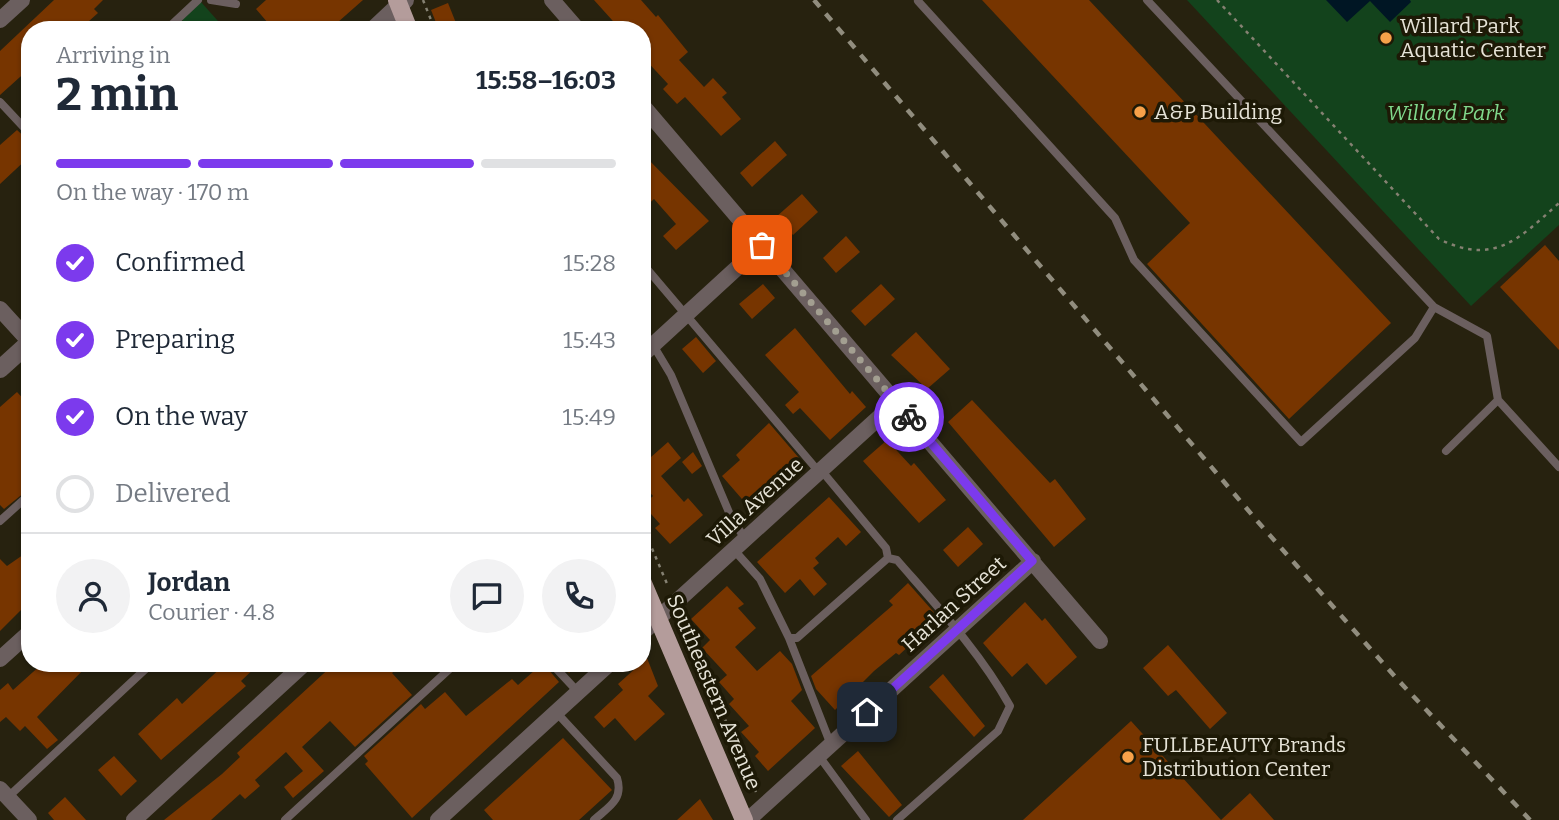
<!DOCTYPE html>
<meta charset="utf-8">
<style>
body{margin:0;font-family:Bitter,serif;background:#f2f2f3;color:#1f2937;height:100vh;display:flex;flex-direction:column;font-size:26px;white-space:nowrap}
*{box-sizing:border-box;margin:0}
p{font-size:23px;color:#747a83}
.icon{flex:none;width:38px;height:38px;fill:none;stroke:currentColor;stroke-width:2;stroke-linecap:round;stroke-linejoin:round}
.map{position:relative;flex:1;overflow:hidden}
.drawer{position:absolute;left:21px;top:21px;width:630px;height:651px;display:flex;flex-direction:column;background:#fff;border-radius:28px;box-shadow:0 2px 5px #0004}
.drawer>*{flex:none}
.pin{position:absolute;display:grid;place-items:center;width:60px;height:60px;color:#fff;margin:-30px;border-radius:14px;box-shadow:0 4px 10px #0006}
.courier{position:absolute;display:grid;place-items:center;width:70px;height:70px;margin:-35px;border:5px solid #7c3aed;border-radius:50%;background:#fff;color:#222;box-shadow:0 2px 9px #0007}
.overview em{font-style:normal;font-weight:700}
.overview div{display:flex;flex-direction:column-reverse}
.overview{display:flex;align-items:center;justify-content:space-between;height:119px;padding:0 35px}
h1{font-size:46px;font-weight:700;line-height:52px}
.bar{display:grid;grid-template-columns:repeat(4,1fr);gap:10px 7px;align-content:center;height:84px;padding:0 35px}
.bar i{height:9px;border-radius:5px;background:#e0e1e3}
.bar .selected{background:#7c3aed}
.bar p{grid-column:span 4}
.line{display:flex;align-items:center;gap:18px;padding:0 35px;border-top:2px solid #e0e1e3}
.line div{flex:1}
.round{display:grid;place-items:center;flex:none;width:74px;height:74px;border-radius:37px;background:#f2f2f3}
ol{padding:0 35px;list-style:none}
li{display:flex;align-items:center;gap:21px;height:77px}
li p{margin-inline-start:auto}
li .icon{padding:7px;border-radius:50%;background:#7c3aed;color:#fff;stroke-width:4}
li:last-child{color:#747a83}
li i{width:38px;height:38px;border:4px solid #e0e1e3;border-radius:50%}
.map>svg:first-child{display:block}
</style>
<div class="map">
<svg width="1559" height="820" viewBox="0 0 1559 820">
<rect width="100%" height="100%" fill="#27220f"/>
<path fill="#13431c" d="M1187 0H1559V225L1471 306Z
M201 2 226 30H191L182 20Z"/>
<path fill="#001624" d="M1326 0H1410L1411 2 1390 22 1370 1 1347 22Z"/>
<path fill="#773500" d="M54 0H103L94 9 98 13 79 30H30V68L0 95V51Z
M266 0H363L329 30H274L256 9Z
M594 0H641L656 17 658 15 688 52 679 60 704 87 713 78 727 93 722 97 741 119 721 136 685 97 677 104 663 89 668 84 642 56V30H621Z
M982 0H1089L1391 323 1289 419 1147 264 1190 223Z
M448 3 456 23 439 30 431 10Z
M17 130 30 142V156L0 184V145Z
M775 141 787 155 752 187 740 173Z
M642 153 709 221 676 250 663 236 676 224 654 199 642 210Z
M802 194 818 212 793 235 776 217Z
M846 236 860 252 836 273 823 258Z
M1545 245 1559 261V350L1500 287Z
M763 284 775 298 752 319 739 304Z
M881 284 895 299 865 326 851 311Z
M795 328 850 394 852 391 866 407 830 440 800 408 793 414 785 405 799 392 765 355Z
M916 332 950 369 927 389 891 355Z
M696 337 716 361 703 373 682 349Z
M17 392 30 406V488L4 509 0 505V407Z
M972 400 1050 483 1055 479 1086 519 1054 547 948 422Z
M769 423 799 458 781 474 784 477 748 506 722 476 740 460 736 455Z
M887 440 911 466 914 463 946 500 919 523 863 461Z
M668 442 681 458 661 476 684 502 688 498 703 515 670 544 655 528 660 524 643 505 653 496 642 484V465Z
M693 452 702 466 692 474 682 462Z
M829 497 861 532 846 546 838 537 815 558 819 563 813 568 827 584 814 596 800 579 785 593 757 562Z
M968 527 983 544 958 567 943 550Z
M30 550V601L0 631V559L7 566Z
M908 583 939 618 899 655 896 653 874 671 835 710 816 689 811 676 893 605 889 601Z
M727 586 744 604 738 608 756 628 735 647 757 671 780 651 792 664 802 690 791 701 815 728 768 771 755 756 759 752 741 732 749 726 729 704 734 699 719 682 727 675 702 648 710 640 691 619Z
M1025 602 1042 621 1045 618 1077 657 1046 685 1027 663 1012 677 983 643Z
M1168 645 1227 713 1210 729 1176 690 1168 696 1143 668Z
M647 658 658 686 648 696 665 714 635 741 615 718 604 728 594 717 623 690 618 684Z
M43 663H90L37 717 58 740 47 749 25 726 20 731 6 717 0 722V690L8 683 13 690Z
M226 663H260L241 681 246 686 161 760 138 734 177 698 182 704Z
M335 663H404L392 673 412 695 355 747 330 721 302 747 324 771 293 798 284 787 303 771 286 752 255 780 260 786 245 799 240 794 211 820H164L222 774 240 757 237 753Z
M543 663 559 682 412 818 365 764 368 761 364 756 421 704 425 709 445 692 466 716 512 679 518 685Z
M560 663H580L569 673Z
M943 674 985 726 974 737 929 687Z
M1131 721 1221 820 1250 793 1274 820H1023Z
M563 738 612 790 579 820H493L484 810Z
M858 751 902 805 889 817 841 766Z
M114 756 137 781 121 796 98 770Z
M65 797 86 820H54L48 813Z
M700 799 713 820H677Z"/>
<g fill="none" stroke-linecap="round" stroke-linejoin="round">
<path stroke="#858172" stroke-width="2.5" stroke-dasharray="3.5 5" stroke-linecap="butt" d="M423 0 435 30
M1217 0 1439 239C1494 266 1519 239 1559 203
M642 525 668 586
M682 618 756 792"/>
<path stroke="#6b5f5f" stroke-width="8" d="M211 0 236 4
M918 1 1115 218 1134 260 1301 442 1415 338 1434 307 1147 0
M166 30 198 0
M0 102 30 134
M642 263 819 472
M1434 307 1487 336 1498 400 1559 467
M653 345 671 375 731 517 745 539
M1446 451 1498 400
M821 470 886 548 888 558
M0 521 30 494
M734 550 760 579 789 638H797L888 558 897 560C937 606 980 652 1010 706L998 731 897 820
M789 638 831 745
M551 663 578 692
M556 712 617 778C624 800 608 807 594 820
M819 756 866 820
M8 797 152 663
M285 820 456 663"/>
<path stroke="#6b5f5f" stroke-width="16" d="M552 0 578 30
M0 20 22 0
M642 105 1100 641
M0 309 30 342
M642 355 762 245
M642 633 896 402
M0 659 30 632
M0 789 29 820
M134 820 305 663
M438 820 610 663
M748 820 1033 561"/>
<path stroke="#6b5f5f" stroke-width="18" d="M373 30 405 0
M0 369 30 342"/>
<path stroke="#b49c9b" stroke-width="18" d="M397 0 409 30
M642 581 744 820"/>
<path stroke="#918d7e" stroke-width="4.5" stroke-dasharray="9 9" stroke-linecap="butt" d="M814 0 1259 523 1398 680 1530 820"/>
</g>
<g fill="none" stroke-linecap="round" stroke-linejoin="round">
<path stroke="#a39f91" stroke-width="7" stroke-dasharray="0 12.6" d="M762 245 909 417"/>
<path stroke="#7c3aed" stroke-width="9" d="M867 712 1032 561 909 417"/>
</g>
<g fill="#f7a149" stroke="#1d1906" stroke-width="2.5">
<circle cx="1386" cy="38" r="7"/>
<circle cx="1140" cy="112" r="7"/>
<circle cx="1128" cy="757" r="7"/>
</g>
<g text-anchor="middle" stroke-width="7" stroke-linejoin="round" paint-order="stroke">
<g font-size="21" fill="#e6e3d7" stroke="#1d1906" text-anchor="start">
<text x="1400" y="33">Willard Park<tspan x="1400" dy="24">Aquatic Center</tspan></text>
<text x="1154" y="119">A&amp;P Building</text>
<text x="1142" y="752">FULLBEAUTY Brands<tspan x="1142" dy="24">Distribution Center</tspan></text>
</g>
<g font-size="21" font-style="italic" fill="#80d98c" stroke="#1d1906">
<text x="1446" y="120">Willard Park</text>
</g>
<g font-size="21" fill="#e6e3d7" stroke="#1d1906">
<text transform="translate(755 502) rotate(-42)" y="7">Villa Avenue</text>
<text transform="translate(954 604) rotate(-42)" y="7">Harlan Street</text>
<text transform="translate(714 692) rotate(67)" y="7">Southeastern Avenue</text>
</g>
</g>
</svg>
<div class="pin" style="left:762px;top:245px;background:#ea580c"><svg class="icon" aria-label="bag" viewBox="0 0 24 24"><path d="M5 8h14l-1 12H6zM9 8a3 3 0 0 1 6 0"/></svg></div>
<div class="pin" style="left:867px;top:712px;background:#1f2937"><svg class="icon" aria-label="home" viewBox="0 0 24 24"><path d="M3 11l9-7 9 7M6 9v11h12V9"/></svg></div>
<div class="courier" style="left:909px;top:417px"><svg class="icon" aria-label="bike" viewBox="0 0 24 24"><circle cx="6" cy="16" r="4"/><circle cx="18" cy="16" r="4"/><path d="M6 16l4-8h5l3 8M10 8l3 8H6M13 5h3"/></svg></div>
<section class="drawer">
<div class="overview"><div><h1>2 min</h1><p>Arriving in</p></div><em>15:58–16:03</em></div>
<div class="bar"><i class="selected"></i><i class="selected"></i><i class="selected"></i><i></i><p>On the way · 170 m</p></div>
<ol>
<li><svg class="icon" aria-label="check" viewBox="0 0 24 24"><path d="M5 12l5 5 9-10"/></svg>Confirmed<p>15:28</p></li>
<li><svg class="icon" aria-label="check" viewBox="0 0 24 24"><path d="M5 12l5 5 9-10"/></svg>Preparing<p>15:43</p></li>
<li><svg class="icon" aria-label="check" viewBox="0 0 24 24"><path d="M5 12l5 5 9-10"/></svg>On the way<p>15:49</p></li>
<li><i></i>Delivered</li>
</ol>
<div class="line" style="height:126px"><a class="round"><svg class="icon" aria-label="person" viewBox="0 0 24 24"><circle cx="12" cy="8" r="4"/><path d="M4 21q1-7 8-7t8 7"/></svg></a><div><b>Jordan</b><p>Courier · 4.8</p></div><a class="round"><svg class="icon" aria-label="chat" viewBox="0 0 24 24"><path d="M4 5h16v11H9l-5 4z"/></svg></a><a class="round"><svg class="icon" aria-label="phone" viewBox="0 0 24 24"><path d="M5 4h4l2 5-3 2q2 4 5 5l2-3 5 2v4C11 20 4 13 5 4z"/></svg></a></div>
</section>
</div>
